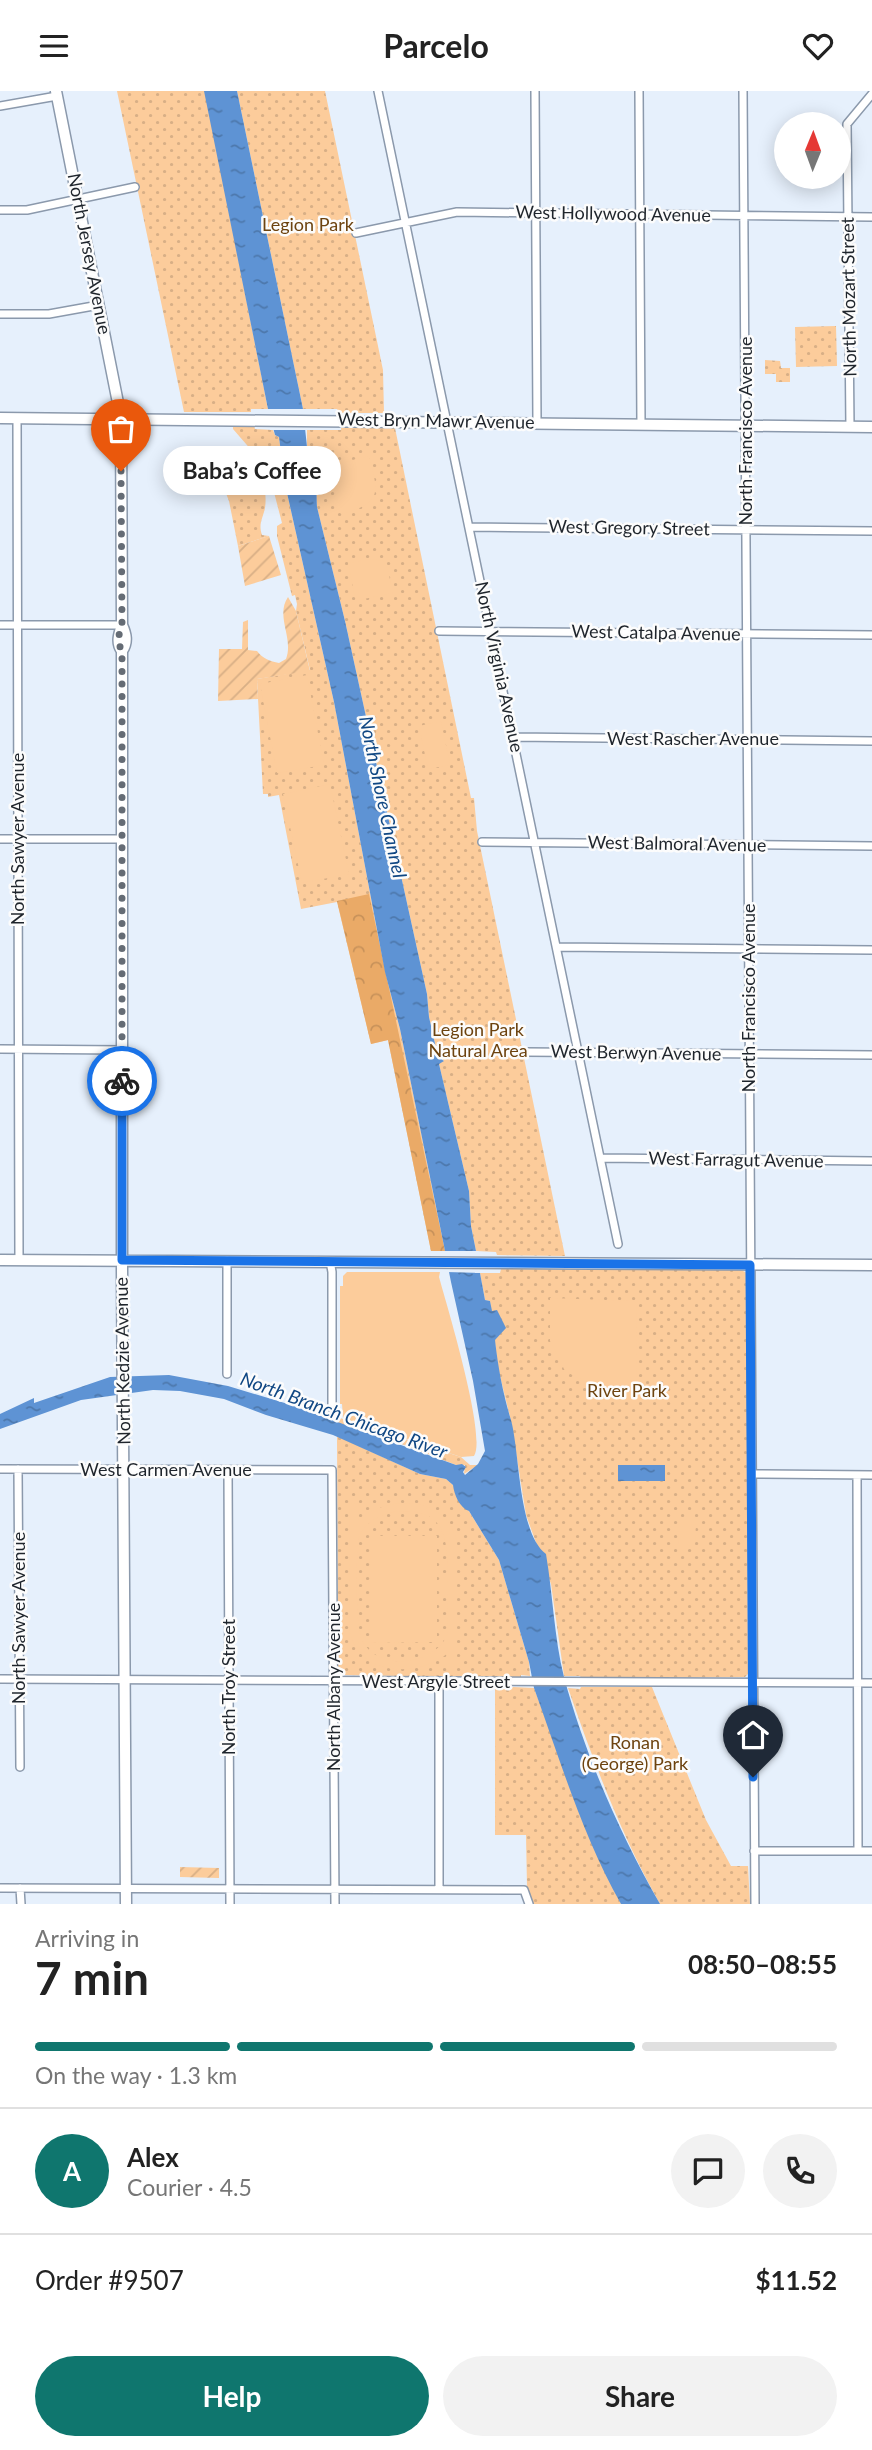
<!DOCTYPE html>
<meta charset="utf-8">
<style>
body{margin:0;font-family:Lato,sans-serif;background:#f2f2f2;color:#222;height:100vh;display:flex;flex-direction:column;font-size:26px;white-space:nowrap}
*{box-sizing:border-box;margin:0}
p{font-size:23px;color:#767676}
.icon{flex:none;width:38px;height:38px;fill:none;stroke:currentColor;stroke-width:2;stroke-linecap:round;stroke-linejoin:round}
.map{position:relative;height:1813px;overflow:hidden}
.panel{display:flex;flex-direction:column;background:#fff;flex:1}
.panel>*{flex:none}
.needle{width:46px;rotate:1deg}
.tools{position:absolute;left:774px;top:21px;display:grid;gap:14px}
.tools a{display:grid;place-items:center;width:77px;height:77px;border-radius:50%;background:#fff;box-shadow:0 4px 18px #0003;font-size:35px}
.pin{position:absolute;display:grid;place-items:center;width:60px;height:60px;color:#fff;margin:-72px -30px;border-radius:50% 50% 50% 0;rotate:-45deg;box-shadow:0 0 7px #0007}
.pin .icon{rotate:45deg}
.courier{position:absolute;display:grid;place-items:center;width:70px;height:70px;margin:-35px;border:5px solid #1a73e8;border-radius:50%;background:#fff;color:#222;box-shadow:0 2px 9px #0007}
.bubble{position:absolute;height:49px;border-radius:24px;background:#fff;box-shadow:0 4px 18px #0003;font-size:23px;font-weight:700;line-height:49px;text-align:center}
.headline em{font-style:normal;font-weight:700}
.headline div{display:flex;flex-direction:column-reverse}
.headline{display:flex;align-items:center;justify-content:space-between;height:119px;padding:0 35px}
h1{font-size:46px;font-weight:700;line-height:52px}
.bar{display:grid;grid-template-columns:repeat(4,1fr);gap:10px 7px;align-content:center;height:84px;padding:0 35px}
.bar i{height:9px;border-radius:5px;background:#e0e0e0}
.bar .on{background:#0f766e}
.bar p{grid-column:span 4}
.line{display:flex;align-items:center;gap:18px;padding:0 35px;border-top:2px solid #e0e0e0}
.line div{flex:1}
.round{display:grid;place-items:center;flex:none;width:74px;height:74px;border-radius:37px;background:#f2f2f2}
.cta{display:flex;gap:14px;margin-top:auto;padding:14px 35px}
.cta a{flex:1;height:80px;border-radius:42px;background:#0f766e;color:#fff;font-size:28px;font-weight:700;line-height:80px;text-align:center}
.cta a+a{background:#f2f2f2;color:#222}
header{display:flex;justify-content:space-between;align-items:center;height:91px;padding:0 35px;background:#fff;font-size:32px;font-weight:700}
.map>svg:first-child{display:block}
</style>
<header><svg class="icon" aria-label="menu" viewBox="0 0 24 24"><path d="M4 6h16M4 12h16M4 18h16"/></svg>Parcelo<svg class="icon" aria-label="heart" viewBox="0 0 24 24"><path d="M12 20l-8-8c-3-5 5-10 8-4 3-6 11-1 8 4z"/></svg></header>
<div class="map">
<svg width="872" height="1813" viewBox="0 0 872 1813">
<defs>
<pattern id="grass-dots" width="8" height="8" patternUnits="userSpaceOnUse" patternTransform="scale(1.75)"><rect width="8" height="8" fill="#fccc9b"/><path d="M2 2h.1M6 6h.1" fill="none" stroke="#d8af86" stroke-width="1.8" stroke-linecap="round"/></pattern>
<pattern id="forest-crowns" width="20" height="18" patternUnits="userSpaceOnUse" patternTransform="scale(1.75)"><rect width="20" height="18" fill="#eaaa67"/><path d="M2 6a3 3 0 1 1 6 0M12 15a3 3 0 1 1 6 0" fill="none" stroke="#c8925a"/></pattern>
<pattern id="garden-furrows" width="10" height="10" patternUnits="userSpaceOnUse" patternTransform="scale(1.75)"><rect width="10" height="10" fill="#fccc9b"/><path d="M-1 1l2-2M0 10L10 0M9 11l2-2" fill="none" stroke="#d8af86"/></pattern>
<pattern id="water-ripples" width="26" height="14" patternUnits="userSpaceOnUse" patternTransform="scale(1.75)"><rect width="26" height="14" fill="#5e93d4"/><path d="M2 4q2-2 4 0t4 0M15 11q2-2 4 0t4 0" fill="none" stroke="#4d78ac"/></pattern>
</defs>
<rect width="100%" height="100%" fill="#e6f0fc"/>
<path fill="url(#grass-dots)" d="M117 0H205L268 318H251V321H184Z
M237 0H325L383 279 384 322H339L337 318H303Z
M836 235 837 275 796 276 795 236Z
M765 269 780 270 781 277H790V291H776V283H765Z
M233 335H254L255 338 273 339 275 344 279 346 285 393 334 611 385 881 400 938 445 1160H431L388 949 371 953 337 811 301 818 279 704 268 706V703H263L257 588 310 579 296 520 297 513 295 504 292 505 277 445V435L282 432 269 382 265 375 233 338Z
M341 336 395 337 471 707H474L477 740 565 1165 497 1164 496 1161 476 1160 471 1135 469 1100 439 973 444 969 438 966 429 926 427 903 345 530 317 416 314 376 311 361 307 356V339H341Z
M230 367 246 376 257 378C264 390 267 403 265 417 263 427 258 433 262 444L269 445 238 455 229 410 214 372Z
M501 1178 741 1179 747 1182 748 1583 745 1586 581 1587 580 1585H564L551 1493 526 1424 511 1330 498 1277 490 1210 485 1209 480 1182H500Z
M337 1326 461 1366 470 1374H478L464 1383 465 1374H456L394 1350 337 1332Z
M337 1345 420 1383 446 1388 453 1394 499 1469 529 1571 530 1585 521 1584V1587L338 1584Z
M495 1595 534 1597 596 1761 621 1813H533L527 1796 526 1744H495Z
M581 1596H652L706 1729 731 1775H748L750 1813H660C621 1744 594 1672 568 1597L580 1598Z"/>
<path fill="url(#forest-crowns)" d="M369 803 445 1160H431L388 949 371 953 337 810Z"/>
<path fill="url(#garden-furrows)" d="M269 445 281 484 245 495 238 455Z
M288 506 296 520 310 580 257 588 258 608 218 610 219 558H242L243 531 248 529V559L257 560C263 568 270 570 279 572L286 568C294 547 275 525 288 506Z
M180 1776 219 1777V1787L180 1786Z"/>
<path fill="#fccc9b" fill-rule="evenodd" d="M369 365C379 403 382 412 341 423L329 379 332 374Z
M371 468 383 470 388 480 393 502 359 509 355 507 348 472Z
M307 584 324 674 277 682 260 593Z
M441 630 450 674 428 678 419 635Z
M330 693 349 783 302 792 283 703Z
M347 1181H440L439 1186C447 1215 487 1346 474 1365L461 1366 343 1327 342 1313H340V1195H343V1185Z
M550 1207 634 1210 637 1213 636 1295H594L565 1280 550 1250Z
M358 1412 359 1429C388 1403 449 1405 457 1452V1578H448V1562C417 1588 357 1585 349 1538L350 1413ZM393 1421C450 1415 447 1451 448 1493H439V1501H448L447 1544C434 1575 377 1581 362 1549 355 1535 356 1462 359 1446 366 1431 378 1425 393 1421Z
M679 1429H696L695 1454H678Z
M370 1445H437V1551L370 1552Z"/>
<path fill="url(#water-ripples)" d="M204 0H237L303 318 307 356C318 371 316 398 317 416L345 530 427 903 429 926 438 966 444 970 439 973 469 1100 471 1135 476 1160H471L475 1182H480L485 1209 490 1210 492 1220 497 1219 506 1237 495 1249C498 1276 503 1303 511 1329 520 1362 518 1442 546 1463 553 1504 554 1546 564 1586 585 1664 620 1743 660 1813H621C583 1746 560 1669 534 1597L529 1571 499 1469 469 1420C460 1417 454 1404 453 1394L446 1388 420 1383 333 1344 266 1324 224 1308 180 1300 153 1299 81 1309 0 1338V1323L34 1307V1312L110 1286 169 1284 228 1295 288 1313 456 1374 462 1373 466 1376 463 1381 465 1384 478 1373 485 1360 473 1290 451 1191 449 1181H455L451 1160H445L400 938 385 881 334 611 285 393 279 346 275 344 268 318Z
M618 1374H665V1390H618Z"/>
<path fill="#e6f0fc" d="M265 318H307L311 339H270Z
M441 1160H479L475 1164 478 1178 483 1182 446 1181 451 1178 448 1164 443 1163Z"/>
<g fill="none" stroke-linecap="round" stroke-linejoin="round">
<g stroke="#8b99ac" stroke-width="10">
<path id="street" d="M378 0 618 1153
M535 0 537 331
M639 0 641 333
M743 0 755 1813
M0 15 57 5
M0 119H27L135 96
M356 142 457 121 872 126
M0 223H49L99 214
M17 327 19 1169
M850 336 847 33 872 3
M469 436 872 440
M0 534H122
M439 540 872 544
M513 646 872 650
M0 748H122
M482 751 872 755
M557 856 872 859
M0 958 122 959
M526 961 872 964
M601 1067 872 1070
M330 1170 332 1181V1317
M227 1283V1169
M0 1378 332 1379 335 1813
M18 1378 20 1676
M228 1379 230 1813
M752 1383 872 1384
M857 1384 858 1760
M0 1588 872 1592
M439 1591V1798
M754 1760H872
M0 1797 524 1799 529 1813
M20 1797 21 1813"/>
</g>
<g stroke="#8b99ac" stroke-width="13">
<path id="secondary" d="M56 0 121 327 122 534C119 543 116 552 122 560V1178L126 1813
M0 327 872 336
M122 534C126 543 128 551 122 560
M0 1169 872 1174"/>
</g>
<use href="#street" stroke="#fff" stroke-width="7"/>
<use href="#secondary" stroke="#fff" stroke-width="10"/>
</g>
<g fill="none" stroke-linecap="round" stroke-linejoin="round">
<path stroke="#656c75" stroke-width="7" stroke-dasharray="0 12.6" d="M121 380 122 534C119 543 116 551 122 559V990"/>
<path stroke="#1a73e8" stroke-width="9" d="M122 990V1169L750 1174 753 1686"/>
</g>
<g text-anchor="middle" stroke-width="5" stroke-linejoin="round" paint-order="stroke">
<g font-size="18" fill="#1f252c" stroke="#fcfcfc">
<text transform="translate(613 123) rotate(1)" y="6">West Hollywood Avenue</text>
<text transform="translate(89 163) rotate(79)" y="6">North Jersey Avenue</text>
<text transform="translate(849 206) rotate(-91)" y="6">North Mozart Street</text>
<text transform="translate(436 330) rotate(1)" y="6">West Bryn Mawr Avenue</text>
<text transform="translate(746 340) rotate(-90)" y="6">North Francisco Avenue</text>
<text transform="translate(629 437) rotate(1)" y="6">West Gregory Street</text>
<text transform="translate(656 542) rotate(1)" y="6">West Catalpa Avenue</text>
<text transform="translate(499 576) rotate(78)" y="6">North Virginia Avenue</text>
<text x="693" y="654">West Rascher Avenue</text>
<text transform="translate(18 748) rotate(-90)" y="6">North Sawyer Avenue</text>
<text transform="translate(677 753) rotate(1)" y="6">West Balmoral Avenue</text>
<text transform="translate(749 907) rotate(-90)" y="6">North Francisco Avenue</text>
<text transform="translate(636 962) rotate(1)" y="6">West Berwyn Avenue</text>
<text transform="translate(736 1069) rotate(1)" y="6">West Farragut Avenue</text>
<text transform="translate(123 1270) rotate(-91)" y="6">North Kedzie Avenue</text>
<text x="166" y="1385">West Carmen Avenue</text>
<text transform="translate(19 1527) rotate(-90)" y="6">North Sawyer Avenue</text>
<text x="436" y="1597">West Argyle Street</text>
<text transform="translate(229 1596) rotate(-90)" y="6">North Troy Street</text>
<text transform="translate(334 1596) rotate(-90)" y="6">North Albany Avenue</text>
</g>
<g font-size="18" fill="#6d430f" stroke="#fcfcfc">
<text x="308" y="140">Legion Park</text>
<text x="478" y="945">Legion Park<tspan x="478" dy="21">Natural Area</tspan></text>
<text x="627" y="1306">River Park</text>
<text x="635" y="1658">Ronan<tspan x="635" dy="21">(George) Park</tspan></text>
</g>
<g font-size="19" font-style="italic" fill="#104783" stroke="#fcfcfc">
<text transform="translate(383 706) rotate(78)" y="7">North Shore Channel</text>
<text transform="translate(344 1324) rotate(20)" y="7">North Branch Chicago River</text>
</g>
</g>
</svg>
<div class="tools">
<a><svg class="needle" viewBox="-14 -14 28 28"><path d="M0-13l5 13h-10z" fill="#e53935"/><path d="M0 13l5-13h-10z" fill="#767676"/></svg></a>
</div>
<div class="pin" style="left:121px;top:380px;background:#ea580c"><svg class="icon" aria-label="bag" viewBox="0 0 24 24"><path d="M5 8h14l-1 12H6zM9 8a3 3 0 0 1 6 0"/></svg></div>
<div class="pin" style="left:753px;top:1686px;background:#1f2937"><svg class="icon" aria-label="home" viewBox="0 0 24 24"><path d="M3 11l9-7 9 7M6 9v11h12V9"/></svg></div>
<div class="courier" style="left:122px;top:990px"><svg class="icon" aria-label="bike" viewBox="0 0 24 24"><circle cx="6" cy="16" r="4"/><circle cx="18" cy="16" r="4"/><path d="M6 16l4-8h5l3 8M10 8l3 8H6M13 5h3"/></svg></div>
<div class="bubble" style="left:163px;top:355px;width:178px">Baba’s Coffee</div>
</div>
<section class="panel">
<div class="headline"><div><h1>7 min</h1><p>Arriving in</p></div><em>08:50–08:55</em></div>
<div class="bar"><i class="on"></i><i class="on"></i><i class="on"></i><i></i><p>On the way · 1.3 km</p></div>
<div class="line" style="height:126px"><b class="round" style="background:#0f766e;color:#fff">A</b><div><b>Alex</b><p>Courier · 4.5</p></div><a class="round"><svg class="icon" aria-label="chat" viewBox="0 0 24 24"><path d="M4 5h16v11H9l-5 4z"/></svg></a><a class="round"><svg class="icon" aria-label="phone" viewBox="0 0 24 24"><path d="M5 4h4l2 5-3 2q2 4 5 5l2-3 5 2v4C11 20 4 13 5 4z"/></svg></a></div>
<div class="line" style="height:91px"><div>Order #9507</div><b>$11.52</b></div>
<div class="cta"><a>Help</a><a>Share</a></div>
</section>
